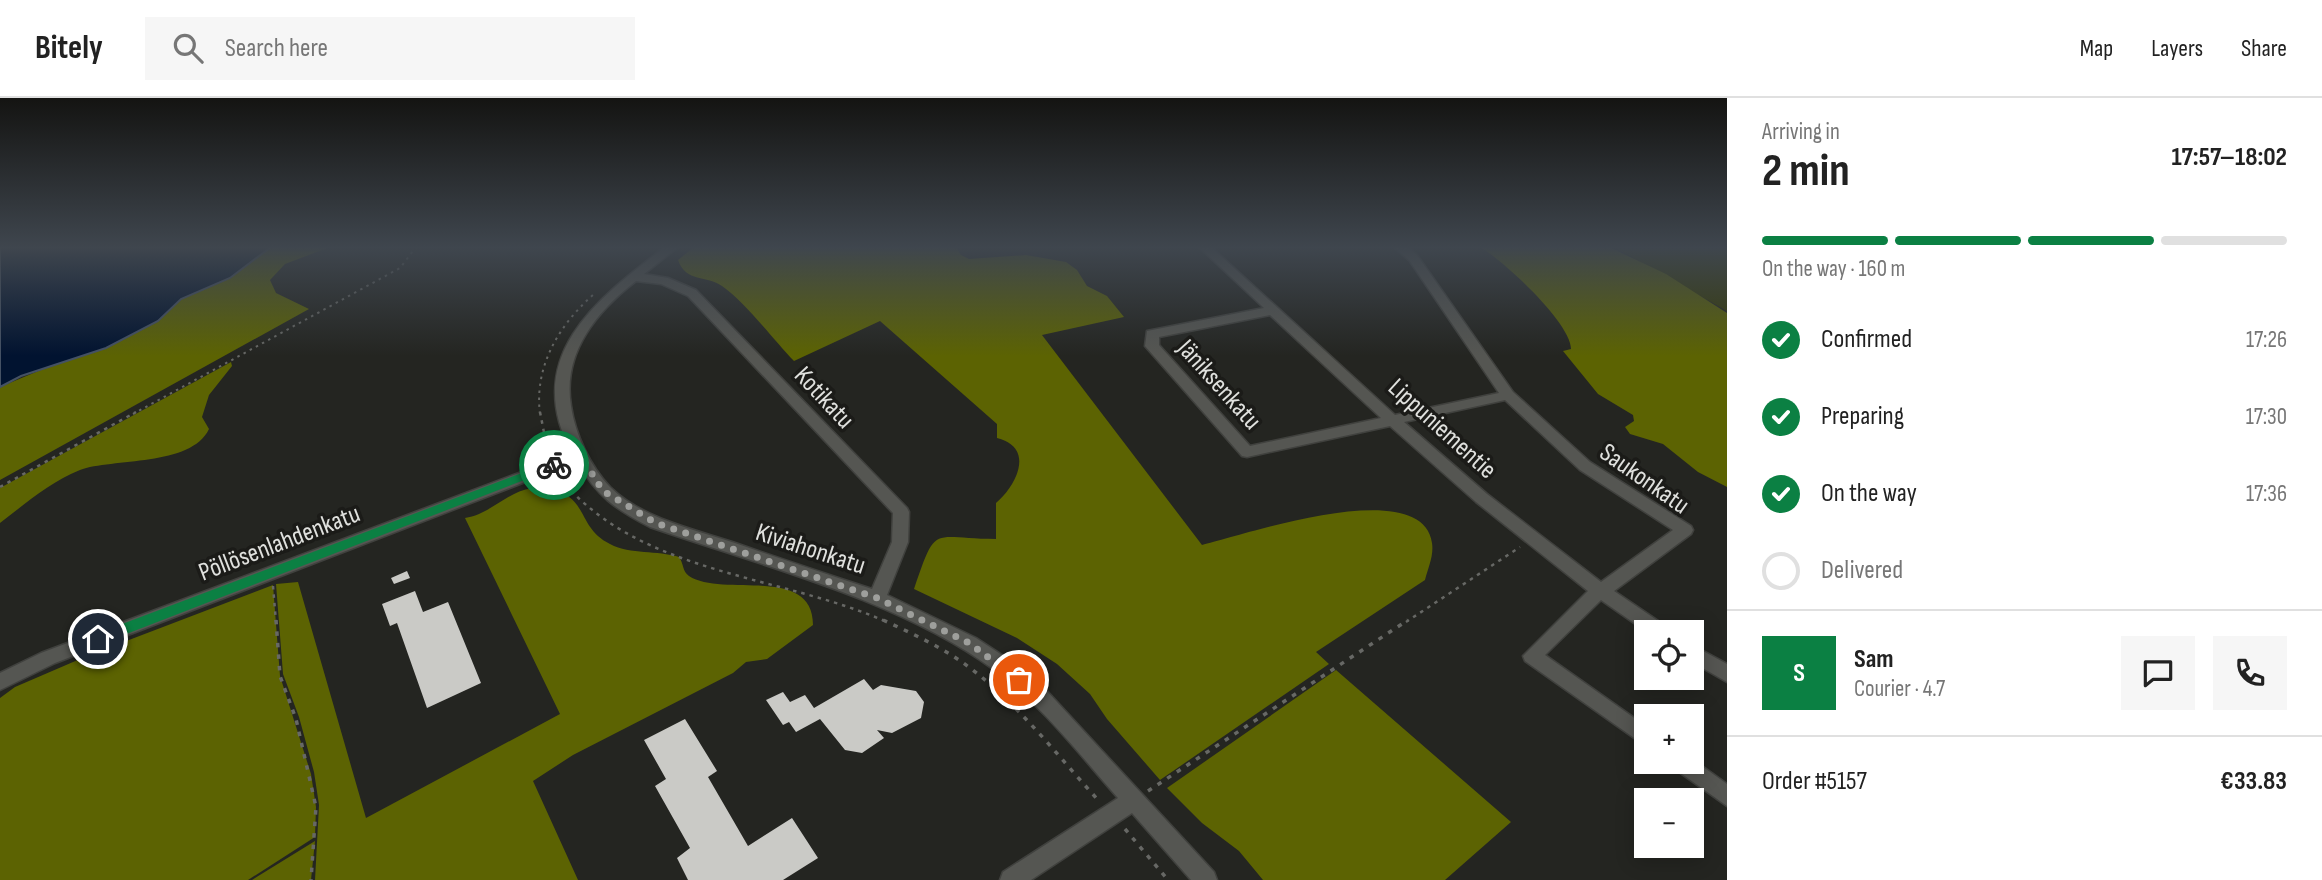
<!DOCTYPE html>
<meta charset="utf-8">
<style>
body{margin:0;font-family:"Sofia Sans Condensed",sans-serif;background:#f6f6f6;color:#222;height:100vh;display:flex;flex-direction:column;font-size:26px;white-space:nowrap}
*{box-sizing:border-box;margin:0}
p{font-size:23px;color:#767676}
.icon{flex:none;width:38px;height:38px;fill:none;stroke:currentColor;stroke-width:2;stroke-linecap:round;stroke-linejoin:round}
.map{position:relative;flex:1;overflow:hidden}
.side{display:flex;flex-direction:column;background:#fff;width:595px}
.side>*{flex:none}
.controls{position:absolute;left:1634px;top:522px;display:grid;gap:14px}
.controls a{display:grid;place-items:center;width:70px;height:70px;border-radius:0px;background:#fff;box-shadow:0 4px 18px #0003;font-size:35px}
.pin{position:absolute;display:grid;place-items:center;width:60px;height:60px;color:#fff;margin:-30px;border:4px solid #fff;border-radius:50%;box-shadow:0 2px 7px #0007}
.courier{position:absolute;display:grid;place-items:center;width:70px;height:70px;margin:-35px;border:5px solid #0b8043;border-radius:50%;background:#fff;color:#222;box-shadow:0 2px 9px #0007}
.summary em{font-style:normal;font-weight:700}
.summary div{display:flex;flex-direction:column-reverse}
.summary{display:flex;align-items:center;justify-content:space-between;height:119px;padding:0 35px}
h1{font-size:46px;font-weight:700;line-height:52px}
.bar{display:grid;grid-template-columns:repeat(4,1fr);gap:10px 7px;align-content:center;height:84px;padding:0 35px}
.bar i{height:9px;border-radius:5px;background:#e0e0e0}
.bar .active{background:#0b8043}
.bar p{grid-column:span 4}
.line{display:flex;align-items:center;gap:18px;padding:0 35px;border-top:2px solid #e0e0e0}
.line div{flex:1}
.round{display:grid;place-items:center;flex:none;width:74px;height:74px;border-radius:0px;background:#f6f6f6}
ol{padding:0 35px;list-style:none}
li{display:flex;align-items:center;gap:21px;height:77px}
li p{margin-inline-start:auto}
li .icon{padding:7px;border-radius:50%;background:#0b8043;color:#fff;stroke-width:4}
li:last-child{color:#767676}
li i{width:38px;height:38px;border:4px solid #e0e0e0;border-radius:50%}
header{display:flex;align-items:center;gap:42px;box-sizing:border-box;height:98px;padding:0 35px;background:#fff;border-bottom:2px solid #e0e0e0}
header strong{font-size:33px}
nav{display:flex;gap:38px;margin-inline-start:auto;font-size:24px}
.search{width:490px;height:63px;background:#f6f6f6;display:flex;align-items:center;gap:18px;box-sizing:border-box;padding:0 24px;border-radius:0px;color:#767676;font-size:26px}
main{display:flex;flex:1;min-height:0}
.map>svg:first-child{display:block}
</style>
<header>
<strong>Bitely</strong>
<div class="search"><svg class="icon" aria-label="search" viewBox="0 0 24 24"><circle cx="10" cy="10" r="6"/><path d="M15 15l6 6"/></svg>Search here</div>
<nav><a>Map</a><a>Layers</a><a>Share</a></nav>
</header>
<main>
<div class="map">
<svg width="1727" height="782" viewBox="0 0 1727 782">
<rect width="100%" height="100%" fill="#242521"/>
<path fill="#353a02" d="M1614 149H1727V213Z"/>
<path fill="#5c6302" d="M271 149H330L285 166 270 182 276 195 309 211 0 382V289L158 223 181 201 230 180Z
M694 149H956L961 157 969 161 1026 157 1066 164 1077 172 1087 188 1107 198 1124 219 1042 237 1202 447C1241 438 1422 375 1432 445 1434 458 1428 470 1425 482L1316 554 1329 566 1160 682 1107 621 1090 596 1057 566 1017 540 914 491C937 424 931 441 996 441V405C1016 388 1036 350 997 340V326L880 223 794 263C773 241 745 204 722 188 707 177 686 185 678 162Z
M1480 149H1609L1666 176 1727 215V389L1698 374 1663 346 1630 336 1625 329 1634 323 1633 317 1598 296 1563 253 1571 251C1571 225 1503 162 1480 149Z
M231 264 232 268 209 297 202 319 209 331C191 369 112 360 80 372 50 384 25 406 0 425V390Z
M532 390C593 390 572 427 610 446 631 457 657 452 679 459 684 466 682 473 689 478 722 500 813 466 813 527L767 561 746 564 733 575 573 657 533 683 578 782H315L319 707 314 674 299 619 283 576 276 486 298 484 366 720 560 616 465 420C491 416 506 394 532 390Z
M273 487 280 578 311 676 316 709 315 739 248 782H0V600L15 589 87 558Z
M1336 572 1511 724 1445 782H1263L1239 753 1202 725 1167 690Z
M315 743 311 782H252L255 780Z"/>
<path fill="#011330" stroke="#445164" stroke-width="2" d="M0 149H271L230 180 181 201 158 223 106 250 21 278 0 289Z"/>
<path fill="#cacac6" d="M407 473 410 480 394 486 391 480Z
M415 493 423 514 448 504 481 585 427 610 397 525 390 528 382 506Z
M864 581 873 592 881 587 916 593 924 604 921 620 892 635 877 632 884 640 862 655 845 652 820 621 796 634 789 624 783 627 766 602 783 594 790 604 805 597 814 610Z
M685 621 717 673 708 679 748 748 792 720 818 760 783 782H688L677 760 690 750 655 688 666 681 644 642Z"/>
<g fill="none" stroke-linecap="round" stroke-linejoin="round">
<g stroke="#40413e" stroke-width="3">
<path id="minor" d="M665 149H678L644 176 668 180 696 192 907 410 909 414 908 444 887 497 976 540 1008 561 1045 591 1214 774 1217 782H1191L1132 715 1031 782H1000L1003 774 1118 700C1079 656 1041 606 993 571 899 502 760 467 650 429 615 411 597 398 577 364L55 565 0 592V575L41 555 572 355C520 259 597 201 665 149ZM636 183 661 186 688 198 893 415 892 444 872 491C826 476 781 461 735 445 693 431 643 421 610 389 590 368 575 336 571 308 562 255 597 213 636 183Z
M1199 149H1211L1395 317 1499 295 1409 162 1394 149H1407L1417 157 1513 294 1590 364 1691 428 1693 432 1691 436 1614 493 1667 529 1670 534H1647L1601 502 1545 557 1647 629V649L1525 563 1523 558 1588 493 1476 404 1390 328 1247 359 1242 358 1145 248 1147 233 1264 210ZM1270 217 1381 320 1250 348 1159 247V239ZM1505 302 1580 372 1673 432 1601 484 1487 396 1404 324Z
M1692 547 1727 566V584L1692 564Z
M1692 661 1727 686V708L1672 669 1669 663H1692Z"/>
</g>
<path stroke="#676865" stroke-width="2" stroke-dasharray="2.5 4.5" stroke-linecap="butt" d="M133 316 400 170 416 149
M540 316C534 268 559 227 594 196"/>
<path stroke="#676865" stroke-width="2.5" stroke-dasharray="3.5 5" stroke-linecap="butt" d="M540 314 548 355
M560 380C639 477 779 476 887 524
M0 389 136 314
M273 488 276 524
M1406 524 1520 449"/>
<path stroke="#676865" stroke-width="3.5" stroke-dasharray="4.5 7" stroke-linecap="butt" d="M276 522 280 578 296 621 316 709 311 782
M883 522C909 534 935 546 959 562 1013 599 1055 655 1099 703
M1148 693 1408 522
M1125 731 1168 782"/>
<use href="#minor" fill="#555652" fill-rule="evenodd"/>
</g>
<linearGradient id="sky" x2="0" y2="1"><stop stop-color="#141412"/><stop offset="0.58" stop-color="#3f464e"/><stop offset="1" stop-color="#3f464e" stop-opacity="0"/></linearGradient>
<rect width="1727" height="258" fill="url(#sky)"/>
<path fill="#0b8043" d="M554 363 559 367 558 369 103 545 98 546 92 541 93 537Z"/>
<g fill="none" stroke-linecap="round" stroke-linejoin="round">
<path stroke="#9e9f9c" stroke-width="7" stroke-dasharray="0 12.6" d="M554 367 580 357 603 393 656 425 877 500 969 545 1019 582"/>
</g>
<g text-anchor="middle" stroke-width="7" stroke-linejoin="round" paint-order="stroke">
<g font-size="26" fill="#e0e1de" stroke="#1b1b18">
<text transform="translate(1220 286) rotate(48)" y="9">Jäniksenkatu</text>
<text transform="translate(825 299) rotate(47)" y="9">Kotikatu</text>
<text transform="translate(1443 330) rotate(42)" y="9">Lippuniementie</text>
<text transform="translate(1645 380) rotate(35)" y="9">Saukonkatu</text>
<text transform="translate(279 444) rotate(-21)" y="9">Pöllösenlahdenkatu</text>
<text transform="translate(811 450) rotate(18)" y="9">Kiviahonkatu</text>
</g>
</g>
</svg>
<div class="controls">
<a><svg class="icon" aria-label="locate" viewBox="0 0 24 24"><circle cx="12" cy="12" r="6"/><path d="M12 2v4M12 18v4M2 12h4M18 12h4"/></svg></a>
<a>+</a>
<a>−</a>
</div>
<div class="pin" style="left:1019px;top:582px;background:#ea580c"><svg class="icon" aria-label="bag" viewBox="0 0 24 24"><path d="M5 8h14l-1 12H6zM9 8a3 3 0 0 1 6 0"/></svg></div>
<div class="pin" style="left:98px;top:541px;background:#1f2937"><svg class="icon" aria-label="home" viewBox="0 0 24 24"><path d="M3 11l9-7 9 7M6 9v11h12V9"/></svg></div>
<div class="courier" style="left:554px;top:367px"><svg class="icon" aria-label="bike" viewBox="0 0 24 24"><circle cx="6" cy="16" r="4"/><circle cx="18" cy="16" r="4"/><path d="M6 16l4-8h5l3 8M10 8l3 8H6M13 5h3"/></svg></div>
</div>
<section class="side">
<div class="summary"><div><h1>2 min</h1><p>Arriving in</p></div><em>17:57–18:02</em></div>
<div class="bar"><i class="active"></i><i class="active"></i><i class="active"></i><i></i><p>On the way · 160 m</p></div>
<ol>
<li><svg class="icon" aria-label="check" viewBox="0 0 24 24"><path d="M5 12l5 5 9-10"/></svg>Confirmed<p>17:26</p></li>
<li><svg class="icon" aria-label="check" viewBox="0 0 24 24"><path d="M5 12l5 5 9-10"/></svg>Preparing<p>17:30</p></li>
<li><svg class="icon" aria-label="check" viewBox="0 0 24 24"><path d="M5 12l5 5 9-10"/></svg>On the way<p>17:36</p></li>
<li><i></i>Delivered</li>
</ol>
<div class="line" style="height:126px"><b class="round" style="background:#0b8043;color:#fff">S</b><div><b>Sam</b><p>Courier · 4.7</p></div><a class="round"><svg class="icon" aria-label="chat" viewBox="0 0 24 24"><path d="M4 5h16v11H9l-5 4z"/></svg></a><a class="round"><svg class="icon" aria-label="phone" viewBox="0 0 24 24"><path d="M5 4h4l2 5-3 2q2 4 5 5l2-3 5 2v4C11 20 4 13 5 4z"/></svg></a></div>
<div class="line" style="height:91px"><div>Order #5157</div><b>€33.83</b></div>
</section>
</main>
